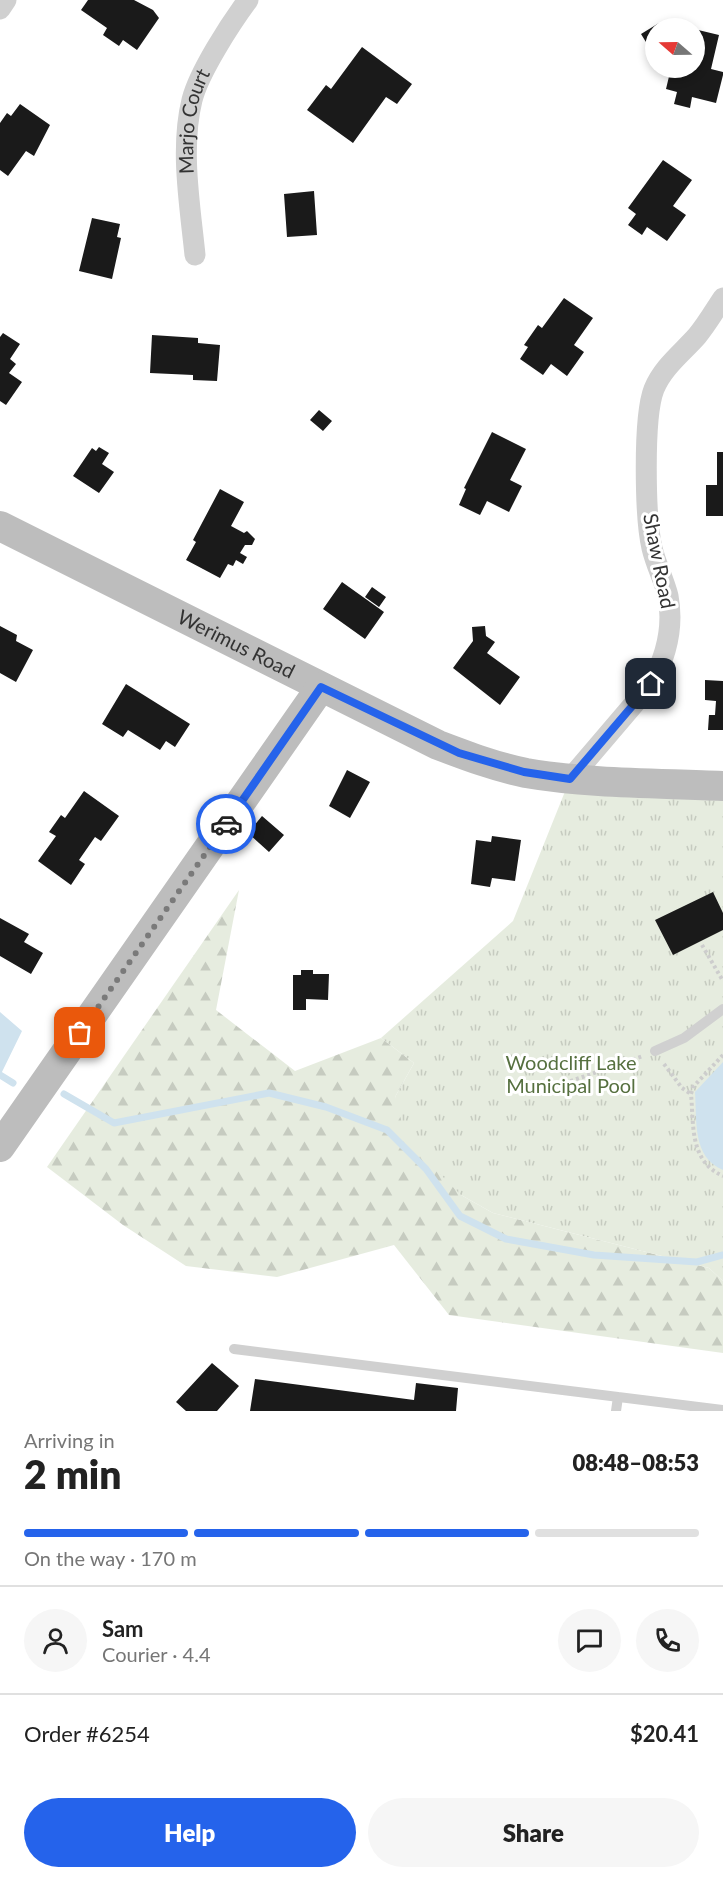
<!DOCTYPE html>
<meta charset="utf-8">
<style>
body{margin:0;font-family:Lato,sans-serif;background:#f6f6f6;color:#222;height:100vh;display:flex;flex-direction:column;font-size:22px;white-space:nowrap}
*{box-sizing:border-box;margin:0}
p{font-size:20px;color:#767676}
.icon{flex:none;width:33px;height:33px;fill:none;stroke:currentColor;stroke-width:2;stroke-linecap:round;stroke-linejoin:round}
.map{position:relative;height:1411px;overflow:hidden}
.panel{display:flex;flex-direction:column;background:#fff;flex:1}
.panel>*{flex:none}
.needle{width:39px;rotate:290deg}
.fabs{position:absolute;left:645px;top:18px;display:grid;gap:12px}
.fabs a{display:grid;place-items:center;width:60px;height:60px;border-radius:50%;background:#fff;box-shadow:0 3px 9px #0003;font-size:30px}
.pin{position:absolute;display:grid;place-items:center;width:51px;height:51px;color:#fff;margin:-26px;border-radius:12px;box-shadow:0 3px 9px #0006}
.courier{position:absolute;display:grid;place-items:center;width:60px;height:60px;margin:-30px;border:4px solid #2563eb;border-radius:50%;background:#fff;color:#222;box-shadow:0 2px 8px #0007}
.overview em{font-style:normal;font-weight:800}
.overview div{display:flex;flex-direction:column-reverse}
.overview{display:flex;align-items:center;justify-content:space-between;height:102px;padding:0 24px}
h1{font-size:39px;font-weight:800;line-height:45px}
.bar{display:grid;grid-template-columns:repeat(4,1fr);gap:9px 6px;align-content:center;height:72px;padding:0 24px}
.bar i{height:8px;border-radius:4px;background:#e0e0e0}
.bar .on{background:#2563eb}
.bar p{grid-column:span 4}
.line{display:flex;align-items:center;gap:15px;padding:0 24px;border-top:2px solid #e0e0e0}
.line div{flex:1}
.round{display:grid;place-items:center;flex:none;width:63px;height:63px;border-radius:32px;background:#f6f6f6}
.action{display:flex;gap:12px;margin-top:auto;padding:12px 24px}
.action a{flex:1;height:69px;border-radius:36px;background:#2563eb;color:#fff;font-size:24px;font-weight:800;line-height:69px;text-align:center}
.action a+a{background:#f6f6f6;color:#222}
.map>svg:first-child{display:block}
</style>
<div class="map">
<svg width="723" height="1411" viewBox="0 0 723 1411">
<defs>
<pattern id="forest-firs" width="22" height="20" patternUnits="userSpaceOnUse" patternTransform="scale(1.5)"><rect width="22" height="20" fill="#e6ecdf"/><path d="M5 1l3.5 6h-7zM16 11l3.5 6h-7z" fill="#c6cbc0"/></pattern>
<pattern id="park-tufts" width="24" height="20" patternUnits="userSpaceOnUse" patternTransform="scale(1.5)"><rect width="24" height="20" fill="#e6ecdf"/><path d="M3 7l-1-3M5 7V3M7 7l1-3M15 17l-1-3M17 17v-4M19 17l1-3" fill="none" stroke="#c6cbc0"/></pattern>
</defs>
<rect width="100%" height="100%" fill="#fff"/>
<path fill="url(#forest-firs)" d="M239 890 216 1010 295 1071 381 1038 414 1063 395 1097 461 1195 493 1213 709 1268 723 1281V1353L449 1315 394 1245 277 1277 186 1266 123 1225 47 1167Z"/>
<path fill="url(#park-tufts)" d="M570 779 723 786V1281L709 1268 493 1213 461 1195 406 1140 395 1097 414 1063 381 1038 513 921Z"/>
<path fill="#cfe2ee" d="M0 1012 22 1031 0 1076Z
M723 1062V1170C692 1157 697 1121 695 1092Z"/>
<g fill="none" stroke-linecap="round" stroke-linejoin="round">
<path stroke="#cfe2ee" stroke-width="7" d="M0 1075 13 1083
M64 1094 114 1123 269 1093 326 1107 387 1130 426 1169 460 1216 506 1239 594 1255 697 1262 723 1255"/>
</g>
<path fill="#1a1a1a" d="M88 0H134L153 10 159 18 137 50 123 40 119 46 103 35 107 28 81 10Z
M659 23 677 28H656V53L652 52 641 34Z
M694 29 719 35 711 69 723 72V75L716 103 692 97 690 108 674 104 677 92 666 89 671 68H694Z
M362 47 412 84 397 104 386 97 353 143 307 110 326 85 331 89Z
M20 104 50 125 34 156 26 151 8 176 0 170V123L7 113 11 116Z
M663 160 692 180 673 206 686 215 667 241 647 227 642 235 628 225 636 214 628 208Z
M314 191 317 235 287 237 284 194Z
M92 218 120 224 117 237 121 238 112 279 79 271Z
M564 298 593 318 574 345 584 352 567 376 551 364 543 375 520 359 528 347 524 345 538 325 542 328Z
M3 333 20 344 10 359 16 364 9 373 22 382 6 405 0 401V337Z
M152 335 198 338V343L220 345 217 381 193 380V375L150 373Z
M319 410 332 421 323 431 310 420Z
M492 432 526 449 510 480 522 486 509 512 487 501 480 515 459 505 466 489 464 488Z
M99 447 109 453 102 464 114 472 99 493 73 476 92 448 96 451Z
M717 452H723V516H706V485H717Z
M220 489 244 502 231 526 244 533 247 531 255 539 252 545H245L240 553 247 557 243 564 236 560 233 566 228 564 220 578 186 560 196 542 193 540Z
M342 582 384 612 365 639 323 609Z
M372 587 386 597 379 607 365 597Z
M0 626 17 635 16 641 33 650 16 682 0 673Z
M485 626 486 636 495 642 487 653 520 677 500 705 453 668 473 641 472 627Z
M705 680 723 681V730H708L709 715H715L716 701 705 700Z
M126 684 190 724 175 747 166 741 160 750 128 730 123 737 102 724Z
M347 770 370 782 350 818 329 806Z
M84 791 119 816 101 841 95 837 79 860 85 864 71 885 38 861 56 836 49 832 61 815 65 818Z
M262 816 284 835 269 852 248 833Z
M492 836 521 840 515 881 492 878 490 887 471 884 476 840 491 842Z
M713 892 723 913V930L673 955 655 920Z
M0 918 29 934 24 942 43 953 31 974 0 956Z
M301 970H313V974H329L328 1000 306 999V1010H293V975H301Z
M212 1363 239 1386 217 1411H186L176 1402Z
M255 1379 414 1400 416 1383 458 1388 456 1411H250Z"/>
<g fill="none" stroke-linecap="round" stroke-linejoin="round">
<path stroke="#cdcdcd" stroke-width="4" stroke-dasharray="3 3" stroke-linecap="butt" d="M702 945 723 981
M723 1055 693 1087 691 1094C694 1125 689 1161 723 1176
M664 1064 682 1088 691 1094
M542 1091 643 1056"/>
<path stroke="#d0d0d0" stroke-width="10" d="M655 1051 684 1038 723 1009
M234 1349 723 1410
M616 1411 618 1397"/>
<g stroke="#d0d0d0" stroke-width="21">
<path d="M0 9 6 0"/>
<path id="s1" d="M195 255C190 205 180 149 192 100 199 72 231 23 248 0"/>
<path d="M570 779 651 684C666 657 674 628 668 596 664 580 656 565 652 548 645 518 643 417 654 389 663 367 682 353 697 336 707 324 715 310 723 298"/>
</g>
<g stroke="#bdbdbd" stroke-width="30">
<path id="s2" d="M0 526 438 745C467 756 496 767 526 773 590 784 658 783 723 786"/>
<path d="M0 1147 321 687"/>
</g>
</g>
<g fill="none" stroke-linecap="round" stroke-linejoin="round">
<path stroke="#7a7a7a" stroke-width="6" stroke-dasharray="0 10.8" d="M80 1033 226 824"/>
<path stroke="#2563eb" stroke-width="8" d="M226 824 321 687 459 753 524 772 570 779 651 684"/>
</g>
<g text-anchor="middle" stroke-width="6" stroke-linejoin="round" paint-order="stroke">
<g font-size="20" fill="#333" stroke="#fff">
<text dy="7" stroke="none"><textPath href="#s1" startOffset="135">Marjo Court</textPath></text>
<text transform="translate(659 561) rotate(79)" y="7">Shaw Road</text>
<text dy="7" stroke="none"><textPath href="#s2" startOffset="264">Werimus Road</textPath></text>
</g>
<g font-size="20" fill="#56703f" stroke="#fff">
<text x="571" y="1070">Woodcliff Lake<tspan x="571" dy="23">Municipal Pool</tspan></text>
</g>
</g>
</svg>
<div class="fabs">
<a><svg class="needle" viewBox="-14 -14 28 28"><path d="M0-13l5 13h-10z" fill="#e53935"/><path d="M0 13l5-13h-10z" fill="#767676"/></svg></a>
</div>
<div class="pin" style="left:80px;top:1033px;background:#ea580c"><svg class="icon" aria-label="bag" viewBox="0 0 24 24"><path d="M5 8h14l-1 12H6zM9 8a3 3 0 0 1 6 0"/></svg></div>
<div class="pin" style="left:651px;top:684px;background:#1f2937"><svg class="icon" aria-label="home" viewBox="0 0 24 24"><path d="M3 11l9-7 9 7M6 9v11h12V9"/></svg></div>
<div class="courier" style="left:226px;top:824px"><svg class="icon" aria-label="car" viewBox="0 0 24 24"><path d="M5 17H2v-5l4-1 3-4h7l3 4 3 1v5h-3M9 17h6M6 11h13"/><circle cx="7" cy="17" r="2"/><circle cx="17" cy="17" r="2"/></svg></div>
</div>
<section class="panel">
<div class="overview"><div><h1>2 min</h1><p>Arriving in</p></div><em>08:48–08:53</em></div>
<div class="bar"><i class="on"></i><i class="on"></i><i class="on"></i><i></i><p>On the way · 170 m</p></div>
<div class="line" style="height:108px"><a class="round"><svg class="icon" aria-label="person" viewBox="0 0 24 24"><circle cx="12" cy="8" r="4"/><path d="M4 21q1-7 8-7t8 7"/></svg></a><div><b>Sam</b><p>Courier · 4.4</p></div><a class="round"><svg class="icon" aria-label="chat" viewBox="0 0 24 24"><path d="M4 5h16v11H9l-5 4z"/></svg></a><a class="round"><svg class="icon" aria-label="phone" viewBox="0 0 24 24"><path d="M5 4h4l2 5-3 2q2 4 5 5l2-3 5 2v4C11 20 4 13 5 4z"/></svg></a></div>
<div class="line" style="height:78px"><div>Order #6254</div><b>$20.41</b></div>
<div class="action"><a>Help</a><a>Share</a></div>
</section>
